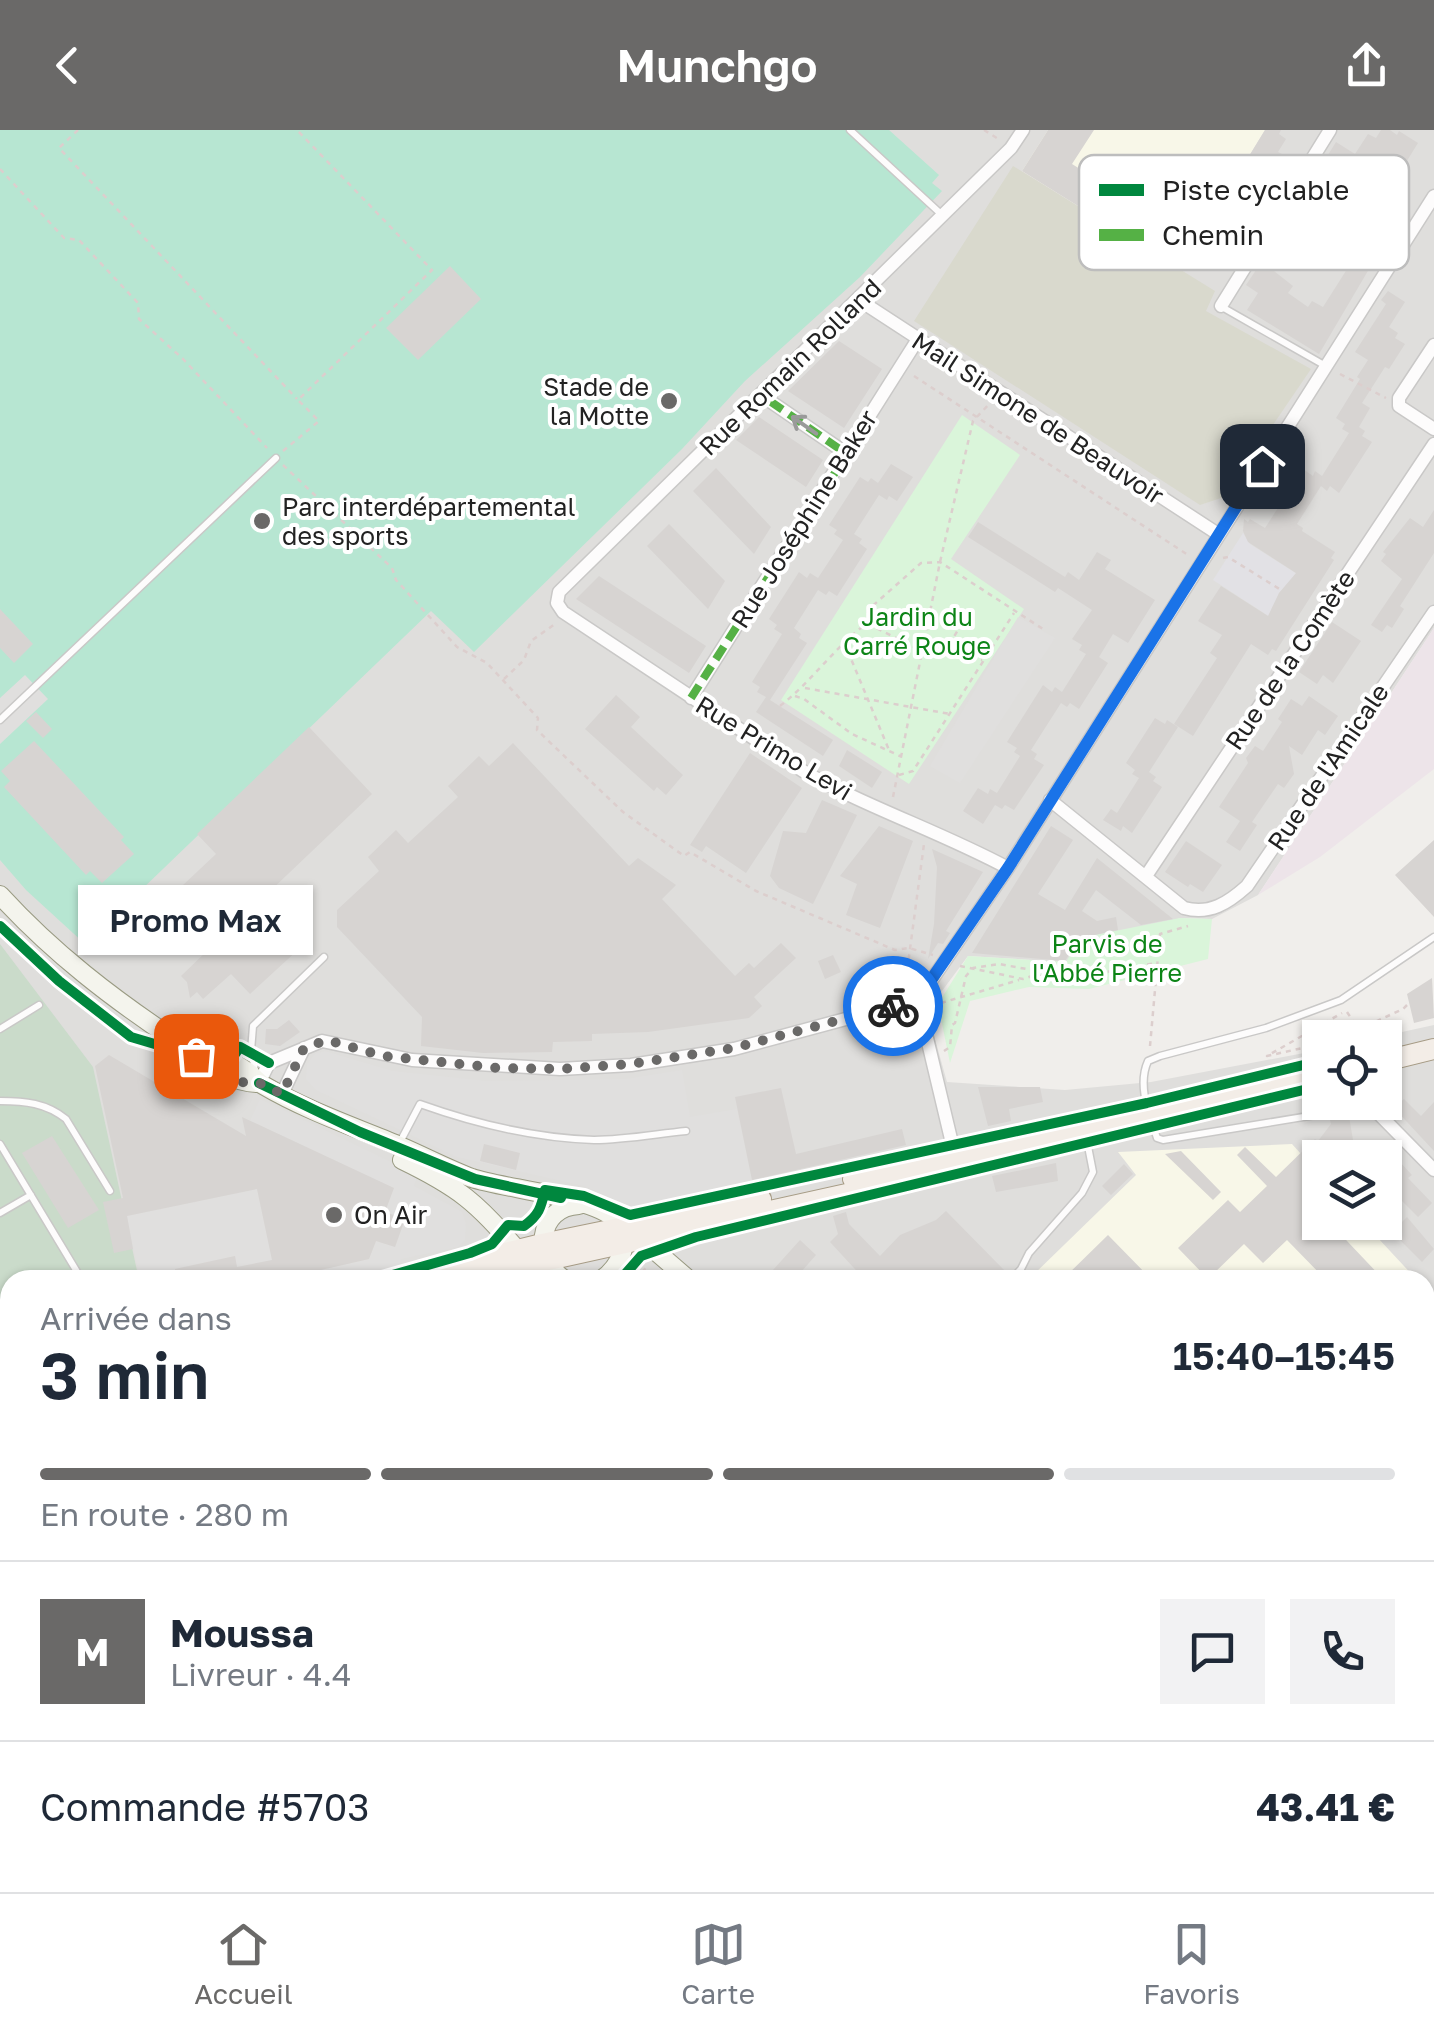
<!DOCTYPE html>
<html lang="fr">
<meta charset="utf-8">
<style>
body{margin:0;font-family:"Golos Text",sans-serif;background:#f2f2f3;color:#1f2937;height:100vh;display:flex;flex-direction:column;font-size:38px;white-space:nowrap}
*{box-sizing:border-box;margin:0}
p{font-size:32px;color:#747a83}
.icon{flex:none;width:55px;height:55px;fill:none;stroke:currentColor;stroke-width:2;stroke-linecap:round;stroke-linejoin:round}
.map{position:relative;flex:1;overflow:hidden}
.panel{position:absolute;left:0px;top:1140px;width:1435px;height:622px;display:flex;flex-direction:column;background:#fff;border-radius:30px 30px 0 0;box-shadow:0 2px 8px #0004}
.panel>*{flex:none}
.fabs{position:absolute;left:1302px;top:890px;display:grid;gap:20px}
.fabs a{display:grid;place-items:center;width:100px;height:100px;border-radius:0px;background:#fff;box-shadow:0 2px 8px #0004;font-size:50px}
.pin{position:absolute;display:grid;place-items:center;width:85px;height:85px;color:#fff;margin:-42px;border-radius:20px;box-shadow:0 5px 15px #0006}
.courier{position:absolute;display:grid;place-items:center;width:100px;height:100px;margin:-50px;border:8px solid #1a73e8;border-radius:50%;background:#fff;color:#222;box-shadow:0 2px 12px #0007}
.bubble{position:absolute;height:70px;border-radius:0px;background:#fff;box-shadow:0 2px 8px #0004;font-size:32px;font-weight:600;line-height:70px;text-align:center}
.summary em{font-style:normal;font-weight:600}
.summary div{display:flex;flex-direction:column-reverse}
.summary{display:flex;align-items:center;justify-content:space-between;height:170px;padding:0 40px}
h1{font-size:65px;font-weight:600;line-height:75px}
.bar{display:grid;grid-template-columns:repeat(4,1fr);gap:15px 10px;align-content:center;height:120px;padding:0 40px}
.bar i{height:12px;border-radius:8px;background:#e0e1e3}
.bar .active{background:#6a6968}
.bar p{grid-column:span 4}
.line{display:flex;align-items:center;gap:25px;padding:0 40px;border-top:2px solid #e0e1e3}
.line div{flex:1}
.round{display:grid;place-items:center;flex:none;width:105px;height:105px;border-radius:0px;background:#f2f2f3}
header{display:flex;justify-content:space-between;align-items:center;height:130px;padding:0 40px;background:#6a6968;color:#fff;font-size:45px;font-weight:600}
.dock{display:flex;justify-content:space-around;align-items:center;height:140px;border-top:2px solid #e0e1e3;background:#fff;font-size:28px;color:#747a83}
.dock a{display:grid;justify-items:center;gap:5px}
.dock .active{color:#6a6968}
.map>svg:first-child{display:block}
</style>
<header><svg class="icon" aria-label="back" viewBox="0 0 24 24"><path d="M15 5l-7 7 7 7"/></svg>Munchgo<svg class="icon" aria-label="share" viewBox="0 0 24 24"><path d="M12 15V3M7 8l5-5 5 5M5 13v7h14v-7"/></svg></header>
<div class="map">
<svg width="1434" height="1762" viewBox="0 0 1434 1762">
<rect width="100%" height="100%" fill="#f0eeeb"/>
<path fill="#dfdedc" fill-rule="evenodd" d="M0 0H1434V498L1258 765 1212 789 1180 788 1067 832 968 826 939 865 943 874 928 884 947 952 1065 960 1151 952 1320 920V972H1385V908L1379 907 1434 895V1744L1425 1737V1150H10V1276L0 1278ZM1320 1028H1385V1092H1320Z"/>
<path fill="#ede4e9" d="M1434 498V639L1320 727 1258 765Z
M10 1276V1752H1425V1737L1434 1744V1762H0V1278Z"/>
<path fill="#f8f7e8" d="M1048 0H1265L1180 140 1022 41Z
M1292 1014 1320 1045V1092L1364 1093 1417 1150H1028L1136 1045 1118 1022Z"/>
<path fill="#d9d9cd" d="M1013 36 1215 161 1206 181 1311 239 1224 367 1200 375 914 191Z
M844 1752 853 1762H486L478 1753Z"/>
<path fill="#ddeccb" d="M1434 1328V1651L1425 1662V1338Z"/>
<path fill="#cadbca" d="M0 814 93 937 139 1150H10V1221L0 1223Z"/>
<path fill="#daf5da" d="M962 285 1020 325 951 429 1024 479 909 654 781 570Z
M1180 788 1212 789 1208 829 1089 859 1029 857 970 871 950 933 938 874 968 826 1066 832 1080 808Z"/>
<path fill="#b7e6d2" d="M0 0H889L939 45 932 53 942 61 860 147 745 251 682 319 474 522 431 481 85 814 26 760 0 730Z"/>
<path fill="#e0dfde" d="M1018 487 1055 508 960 653 930 636Z
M25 545 48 569 0 614V568Z
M325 921 393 941 486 951 626 949 682 940 690 987 737 979 752 1050 635 1078 584 1056 457 1027 316 960 306 949 307 934 316 923Z
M260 969 418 1045 414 1056 462 1082 466 1094 465 1110 458 1117 401 1129 396 1145 377 1150H262L237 1137 234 1126 175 1139 177 1150H140L127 1086 257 1059 277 1150 369 1129 376 1111 395 1117 405 1090 385 1082 393 1058 250 991Z"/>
<path fill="#e2e1e5" d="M1243 403 1250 414 1297 444 1279 463 1270 487 1213 450Z"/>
<path fill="#d7d4d2" d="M1048 0H1094L1072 34 1104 54 1086 81 1022 41Z
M1265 0H1281L1279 4 1286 9 1278 22 1284 25 1259 69 1256 67 1242 88 1246 91 1228 117 1209 106 1226 79 1219 75Z
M1381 0H1390L1397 5 1399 1 1418 13 1405 34 1397 28 1378 57 1362 47 1347 70 1326 57 1334 40 1323 33 1336 12 1355 24 1368 4 1376 8Z
M1312 76 1359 107 1360 105 1376 114 1366 131 1332 109 1316 133 1290 117 1274 141 1293 156 1288 163 1308 177 1312 171 1323 177 1356 125 1372 134 1319 224 1247 180 1258 163 1246 155 1281 103 1291 108Z
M450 136 481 169 418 230 386 198Z
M1388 161 1405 172 1389 197 1398 203 1395 208 1405 214 1389 239 1385 237 1362 273 1370 278 1359 297 1365 301 1362 306 1372 312 1339 363 1330 356 1327 361 1321 356 1297 394 1303 398 1302 401 1335 422 1331 428 1334 430 1276 521 1272 519 1268 525 1251 514 1193 606 1174 594 1217 528 1210 523 1222 505 1198 491 1221 456 1268 486 1279 463 1296 443 1248 412 1243 401 1244 389 1248 392 1250 389 1265 398 1303 339 1313 346 1315 341 1322 346 1349 303 1342 299 1345 294 1336 288 1360 249 1357 247 1368 230 1355 222 1386 174 1381 170Z
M839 211 882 239 844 298 788 261Z
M759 287 823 330 806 357 736 310Z
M891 334 913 347 897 371 889 366 887 370 879 365 854 404 862 409 859 413 867 419 837 466 829 461 826 465 818 460 794 498 801 504 799 508 807 513 770 570 833 610 823 626 756 582 766 567 757 562 760 557 752 552 782 504 774 499 777 495 769 489 799 442 807 448 810 443 818 448 843 410 834 404 837 400 829 395 860 347 868 352 871 348 878 353Z
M716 338 771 397 754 424 693 361Z
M1434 380V423L1400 476 1404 479 1392 498 1387 495 1382 502 1371 495 1402 449 1381 431 1386 424 1383 422 1410 388 1423 397Z
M978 392 1065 447 1068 442 1079 450 1097 422 1111 430 1105 439 1155 470 1128 513 1113 504 1099 527 1108 533 1079 579 1070 573 1067 577 1061 573 1031 620 1037 624 1034 629 1044 635 1014 680 1005 675 1002 679 995 675 983 694 963 681 978 658 988 664 990 659 997 663 1020 626 1014 622 1017 618 1007 612 1043 555 1052 562 1055 557 1062 562 1086 524 1079 520 1082 515 1072 509 1092 480 1058 458 1055 462 968 407Z
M669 394 725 451 708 479 647 416Z
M599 446 706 516 689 543 576 469Z
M0 479 33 514 14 533 0 518Z
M1332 492 1361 511 1333 553 1323 545 1317 554 1299 542Z
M616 565 640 587 631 597 683 645 666 665 657 657 654 661 585 599Z
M1309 566 1338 586 1325 605 1318 600 1302 625 1289 616 1294 644 1284 658 1278 654 1252 692 1257 695 1240 721 1226 712 1240 691 1219 677 1248 633 1246 628 1255 616 1263 621 1282 592 1278 589 1291 569 1302 576Z
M36 582 52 599 43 608 26 591Z
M1155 588 1165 594 1167 590 1178 597 1149 642 1156 647 1153 651 1162 657 1132 703 1123 696 1121 701 1103 690 1111 679 1117 683 1139 648 1132 644 1135 640 1126 633Z
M309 597 372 664 267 764 277 774 267 784 300 818 250 864 231 844 203 869 197 862 190 868 187 852 181 846 209 819 165 772 216 724 197 704Z
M34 611 124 707 121 710 134 724 102 753 90 741 86 745 4 657 10 651 1 641Z
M513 613 629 736 638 728 676 755 662 769 735 846 749 833 754 838 781 813 796 828 754 867 762 876 749 888 648 902 592 904V911L553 912 552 922 483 923 421 916 422 887 337 797V780L379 741 368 727 396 700 408 713 458 667 448 656 479 626 489 636Z
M847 620 882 642 872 658 839 636Z
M750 623 802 658 746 743 706 716 702 722 690 715Z
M822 670 857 685 813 774 779 758 770 746 783 701 806 703Z
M879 696 913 711 880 798 846 785 857 754 840 746Z
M1051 696 1073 710 1038 764 1065 780 1097 728 1173 789 1141 795 1096 760 1082 781 1097 791 1116 787 1118 800 1080 808 1065 831 972 823Z
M1434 710V787L1395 745Z
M1186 711 1222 735 1203 762 1190 754 1188 757 1165 742Z
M932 719 983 742 946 801 950 803 943 814 938 813 928 829 934 794 937 737Z
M833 825 841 842 825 849 818 831Z
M1432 848 1434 888 1414 893 1407 864Z
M289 890 300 902 280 916 265 914 266 899H277Z
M109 925 246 1006 242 987 394 1058 385 1082 405 1089 395 1117 376 1111 369 1129 277 1150H177L175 1139 235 1126 237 1137 272 1130 257 1059 127 1086 133 1119 114 1123 103 1072 123 1068 95 936Z
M978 957H1040L1043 972 1009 979 1011 991 988 996Z
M781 958 796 1024 902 999 906 1015 752 1050 735 967Z
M1404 969 1421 986 1434 972V1021L1394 978Z
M1349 986 1356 1028H1320V1092H1329L1384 1150H1326L1287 1110 1263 1133 1244 1114 1208 1149 1178 1118 1228 1070 1240 1082 1267 1056 1237 1025 1245 1017 1276 1047 1315 1009 1318 1011 1331 994 1330 990Z
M52 1006 99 1080 68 1098 22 1023Z
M484 1014 520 1023 516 1040 480 1031Z
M1181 1021 1221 1062 1213 1070 1165 1024Z
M1385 1022 1394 1037 1399 1031 1412 1045 1408 1048 1432 1073 1418 1087 1385 1054Z
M1056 1033 1058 1051 996 1062 992 1046Z
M1124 1034 1133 1044 1111 1065 1102 1056Z
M946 1081 1005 1141 996 1150H865L830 1112 838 1104 833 1086 846 1082 849 1094 880 1126 900 1105 936 1090Z
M1407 1087 1434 1119 1422 1132 1392 1102Z
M1108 1105 1152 1150H1062Z
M800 1110 816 1125 794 1150H764Z"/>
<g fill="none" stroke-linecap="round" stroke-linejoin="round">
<g stroke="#c9c8c7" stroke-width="9">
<path id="lane" d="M850 0 941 84
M1222 177 1324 235
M0 590 276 328
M0 899 39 875
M255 940 251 921 253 896 324 827
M0 971C25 971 46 973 66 989L110 1061
M1373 979 1364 977 1163 1010 1157 1008C1149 984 1137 955 1148 931L1160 926 1266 898 1341 870 1434 807
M400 1012 420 974C476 994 534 1008 594 1010 624 1010 656 1004 686 1001
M0 1014 82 1150
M0 1083 31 1065
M1011 1150 1021 1139 1029 1123 1082 1063 1093 1042 1085 1001
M0 1204 10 1202
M0 1358 10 1347
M0 1397 10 1389
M0 1532 10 1525
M0 1577 10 1569
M0 1612 10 1623
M236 1752 244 1762
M877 1752 883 1762
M1053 1752 1063 1762
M1403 1752 1416 1762
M420 1762 431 1752
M488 1762 494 1756
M1214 1762 1222 1752"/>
</g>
<g stroke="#c9c8c7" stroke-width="15">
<path id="street" d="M859 170 1218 404
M1221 176 1330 0
M1434 215 1399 268V276L1434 299
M761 265 847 324
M691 568 918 209
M1050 670 1184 778C1210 785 1228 773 1247 756L1434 482
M1008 738C941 702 868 678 803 641L563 482 557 473 559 462 1011 18 1023 0
M1146 746 1434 314
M916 862 956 1030
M259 953 269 933 322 911 412 930 560 939 631 935 734 919 894 876 931 851 1008 738 1434 66
M282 964 304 918
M1374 979 1434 1040
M1425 1337 1434 1327
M450 1752 459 1762
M256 1762 267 1752
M913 1762 914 1752"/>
</g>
<g stroke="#999a82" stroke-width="20">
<path id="secondary" d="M0 765C53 823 113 869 178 912 203 928 226 953 258 953
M182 914C203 920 227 927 245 940 252 944 256 951 263 955 302 978 346 994 388 1011 416 1022 443 1037 472 1048 505 1059 596 1067 617 1091 633 1111 619 1138 601 1150
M402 1030C458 1057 478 1073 518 1121L527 1124
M637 1105 689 1150
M565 1150C533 1130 536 1077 579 1075
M1425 1698 1434 1704
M1425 1716 1434 1722"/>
</g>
<g stroke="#a79c86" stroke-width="22">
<path id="primary" d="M1385 931 1434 919
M853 1049 1063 999
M417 1150 473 1131 542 1114 761 1069
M441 1150 467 1148 982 1034 1047 1017 1085 999 1320 946
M0 1245 10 1243"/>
</g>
<path stroke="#dccecd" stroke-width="2.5" stroke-dasharray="5 5" stroke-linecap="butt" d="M78 0 59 18 297 269
M984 0 1000 10
M0 39 64 108 79 110 138 173 139 189 183 229 267 318
M1340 244 1386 268
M914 246 1188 425
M283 321 319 291 298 270 432 140 297 0
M283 335 392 438 396 450 457 517 487 533 538 588 537 600 623 682 684 726 690 722 756 761 895 820 909 818 933 825
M1223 428 1228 427 1281 460
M868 494 922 521 982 530
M844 512 889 620
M944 523 969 482
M504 549 524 530 531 511 555 494
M805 558 950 584
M795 566 804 569 852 604 900 626
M780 576C812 551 834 518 866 494L868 480 921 433 940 432 1046 501
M899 645 913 641 1014 483
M893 667 940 432 973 291 992 271
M960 836 1023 849 1032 846H1084L1156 833
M906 849 924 714
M933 867 941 873 1019 850
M1347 882 1359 900
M1340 908 1403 879 1409 873
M1320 914 1267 926 1342 883
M1150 916 1160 804 1188 796
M944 921 950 917 952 895 955 893 966 846 973 838 999 834 1032 840V844
M636 1150 648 1135"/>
<use href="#lane" stroke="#fdfcfc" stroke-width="6"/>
<use href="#street" stroke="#fdfcfc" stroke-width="12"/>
<use href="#secondary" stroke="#f4f4ed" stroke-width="18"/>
<use href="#primary" stroke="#f3ede7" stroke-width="20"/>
<path stroke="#55b145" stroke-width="8" stroke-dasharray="15 8" stroke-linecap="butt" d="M691 568 847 324 761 265"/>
<g stroke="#fff" stroke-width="16">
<path id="cycleway" d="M0 796 59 851 131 907 158 915 217 949 240 917 269 933
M259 953 360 1002 475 1049 561 1068
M375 1150 470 1123 492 1114 508 1095 524 1096C539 1085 541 1078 545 1060L584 1066 630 1085 1147 973 1320 931
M620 1150 641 1126 696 1107 1320 956"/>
</g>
<use href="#cycleway" stroke="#00873e" stroke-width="10"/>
</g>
<defs><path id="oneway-shaft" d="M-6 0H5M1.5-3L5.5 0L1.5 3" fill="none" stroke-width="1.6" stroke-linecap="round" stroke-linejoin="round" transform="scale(2.5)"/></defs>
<use stroke="#9a9a9a" href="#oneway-shaft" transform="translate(804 295) rotate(-145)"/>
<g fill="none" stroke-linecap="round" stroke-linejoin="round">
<path stroke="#6a6968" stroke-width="10" stroke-dasharray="0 18" d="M196 926 228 946 245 953H259L282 964 304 918 327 910 383 926 498 938 560 939 631 934 734 918 893 876"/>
<path stroke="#1a73e8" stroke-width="12" d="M893 876 931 850 1008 738 1262 336"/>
</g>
<g fill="#6a6968" stroke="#fff" stroke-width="4">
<circle cx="669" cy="271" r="10"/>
<circle cx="262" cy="391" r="10"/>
<circle cx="334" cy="1085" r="10"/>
</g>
<g text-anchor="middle" stroke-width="8" stroke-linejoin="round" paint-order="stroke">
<g font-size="25" fill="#222" stroke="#fff">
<text transform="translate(790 237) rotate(-44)" y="9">Rue Romain Rolland</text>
<text transform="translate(1038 288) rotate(33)" y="9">Mail Simone de Beauvoir</text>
<text transform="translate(804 389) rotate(-58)" y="9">Rue Joséphine Baker</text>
<text transform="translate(1290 530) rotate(-56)" y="9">Rue de la Comète</text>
<text transform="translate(774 618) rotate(31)" y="9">Rue Primo Levi</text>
<text transform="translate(1328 637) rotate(-56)" y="9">Rue de l'Amicale</text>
</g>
<g font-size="25" fill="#222" stroke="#fff" text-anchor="start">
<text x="649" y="266" text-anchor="end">Stade de<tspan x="649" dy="29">la Motte</tspan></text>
<text x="282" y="386">Parc interdépartemental<tspan x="282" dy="29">des sports</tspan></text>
<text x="354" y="1094">On Air</text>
</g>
<g font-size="25" fill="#0c8416" stroke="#fff">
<text x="917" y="496">Jardin du<tspan x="917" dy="29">Carré Rouge</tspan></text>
<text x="1107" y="823">Parvis de<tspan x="1107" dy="29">l'Abbé Pierre</tspan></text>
</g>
</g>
<rect x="1079" y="25" width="330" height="115" rx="15" fill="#fff" stroke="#bdbdbd" stroke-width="2.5"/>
<rect x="1099" y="54" width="45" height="12" fill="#00873e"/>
<rect x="1099" y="99" width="45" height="12" fill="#55b145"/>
<g font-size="28" fill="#222">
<text x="1162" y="70">Piste cyclable</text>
<text x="1162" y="115">Chemin</text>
</g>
</svg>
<div class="fabs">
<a><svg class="icon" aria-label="locate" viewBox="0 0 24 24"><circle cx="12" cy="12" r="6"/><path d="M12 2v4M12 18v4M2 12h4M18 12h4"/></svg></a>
<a><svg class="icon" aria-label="layers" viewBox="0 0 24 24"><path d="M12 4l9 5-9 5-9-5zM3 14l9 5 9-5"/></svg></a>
</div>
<div class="pin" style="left:196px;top:926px;background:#ea580c"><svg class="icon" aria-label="bag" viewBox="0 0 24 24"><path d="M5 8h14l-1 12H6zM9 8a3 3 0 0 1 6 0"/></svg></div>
<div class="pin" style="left:1262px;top:336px;background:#1f2937"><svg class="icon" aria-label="home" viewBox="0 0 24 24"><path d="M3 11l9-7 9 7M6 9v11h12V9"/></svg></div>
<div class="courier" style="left:893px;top:876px"><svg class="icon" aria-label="bike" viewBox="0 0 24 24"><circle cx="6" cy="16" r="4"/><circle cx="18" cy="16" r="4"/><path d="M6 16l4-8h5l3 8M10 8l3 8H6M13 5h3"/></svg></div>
<div class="bubble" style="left:78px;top:755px;width:235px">Promo Max</div>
<section class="panel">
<div class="summary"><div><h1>3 min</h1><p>Arrivée dans</p></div><em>15:40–15:45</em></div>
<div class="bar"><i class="active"></i><i class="active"></i><i class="active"></i><i></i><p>En route · 280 m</p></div>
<div class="line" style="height:180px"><b class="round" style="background:#6a6968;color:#fff">M</b><div><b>Moussa</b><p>Livreur · 4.4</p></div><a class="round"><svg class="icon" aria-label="chat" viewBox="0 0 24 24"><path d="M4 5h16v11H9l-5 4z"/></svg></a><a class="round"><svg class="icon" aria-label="phone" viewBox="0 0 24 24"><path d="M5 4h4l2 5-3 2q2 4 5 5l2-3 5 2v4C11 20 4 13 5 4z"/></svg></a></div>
<div class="line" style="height:130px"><div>Commande #5703</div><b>43.41 €</b></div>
</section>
</div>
<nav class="dock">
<a class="active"><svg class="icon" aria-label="home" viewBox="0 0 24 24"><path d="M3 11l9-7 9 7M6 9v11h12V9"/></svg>Accueil</a>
<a><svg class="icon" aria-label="map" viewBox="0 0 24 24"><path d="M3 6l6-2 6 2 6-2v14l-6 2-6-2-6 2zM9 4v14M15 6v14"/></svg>Carte</a>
<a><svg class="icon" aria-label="saved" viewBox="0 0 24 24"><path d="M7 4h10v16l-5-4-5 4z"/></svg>Favoris</a>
</nav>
